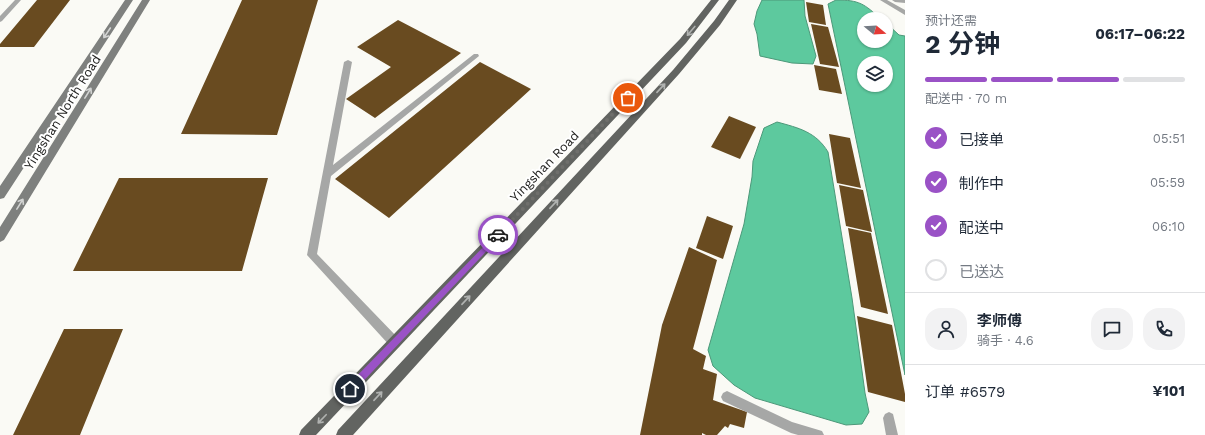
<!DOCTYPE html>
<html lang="zh">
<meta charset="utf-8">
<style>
body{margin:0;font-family:"Work Sans","Noto Sans SC",sans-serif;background:#f2f2f3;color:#1f2937;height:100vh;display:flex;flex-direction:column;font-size:15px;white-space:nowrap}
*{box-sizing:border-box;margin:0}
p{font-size:13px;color:#747a83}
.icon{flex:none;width:22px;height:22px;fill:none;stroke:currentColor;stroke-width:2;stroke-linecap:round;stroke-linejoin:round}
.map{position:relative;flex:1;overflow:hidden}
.details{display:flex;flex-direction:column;background:#fff;width:300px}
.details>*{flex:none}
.needle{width:26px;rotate:108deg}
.buttons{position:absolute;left:857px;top:12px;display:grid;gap:8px}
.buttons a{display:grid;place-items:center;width:36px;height:36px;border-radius:50%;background:#fff;box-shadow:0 1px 3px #0004;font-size:20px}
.pin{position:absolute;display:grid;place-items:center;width:34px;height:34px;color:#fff;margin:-17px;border:2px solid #fff;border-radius:50%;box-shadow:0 1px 4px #0007}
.courier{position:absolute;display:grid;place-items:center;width:40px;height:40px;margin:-20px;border:3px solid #9a52c6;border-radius:50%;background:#fff;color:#222;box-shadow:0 1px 5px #0007}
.summary em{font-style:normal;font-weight:700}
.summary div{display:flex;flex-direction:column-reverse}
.summary{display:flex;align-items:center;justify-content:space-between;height:68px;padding:0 20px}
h1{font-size:26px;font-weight:700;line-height:30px}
.bar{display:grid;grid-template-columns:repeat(4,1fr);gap:6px 4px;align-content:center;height:48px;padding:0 20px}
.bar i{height:5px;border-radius:3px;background:#e0e1e3}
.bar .selected{background:#9a52c6}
.bar p{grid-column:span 4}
.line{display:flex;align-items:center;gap:10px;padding:0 20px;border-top:1px solid #e0e1e3}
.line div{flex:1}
.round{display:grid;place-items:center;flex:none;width:42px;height:42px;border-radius:16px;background:#f2f2f3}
ol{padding:0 20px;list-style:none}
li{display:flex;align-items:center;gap:12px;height:44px}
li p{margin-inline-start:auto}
li .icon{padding:4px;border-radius:50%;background:#9a52c6;color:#fff;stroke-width:4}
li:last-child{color:#747a83}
li i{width:22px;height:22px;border:2px solid #e0e1e3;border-radius:50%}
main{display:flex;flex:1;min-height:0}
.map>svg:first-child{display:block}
</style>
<main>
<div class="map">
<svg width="905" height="435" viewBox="0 0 905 435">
<rect width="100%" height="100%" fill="#fafaf5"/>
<path fill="#5dc99e" stroke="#4c9879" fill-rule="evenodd" d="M762 0H804L805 16 816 56 813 64 792 63 760 56 757 34 754 24 757 11Z
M836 0C860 0 864 4 881 19H864V41H886V23L899 35 905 36V375L828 4ZM864 63H886V85H864Z
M777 122C799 128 816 132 828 152L852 298 865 393 869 412 862 424 846 425 755 398 734 385 713 366 708 350 744 224 752 177 753 161 764 128Z"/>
<path fill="#694b20" d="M37 0H70L34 47H0V44Z
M242 0H318L277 135 181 134Z
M806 2 823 5 826 25 809 22Z
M398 20 461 53 375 118 346 99 391 67 357 47Z
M811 24 828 27 839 67 820 64Z
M480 62 531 89 389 218 335 179Z
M814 65 836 69 842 94 819 90Z
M729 116 756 127 740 159 711 147Z
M829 134 850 138 861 188 837 183Z
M119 178H268L242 271H73Z
M839 185 863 190 872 232 846 226Z
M707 216 733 226 723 259 696 248Z
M848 228 871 233 888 314 861 307Z
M689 247 717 260 693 349 706 356 703 369 717 374 713 400 747 412 744 428 730 424 728 428 725 426 717 435H706L702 433V435H640L662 325Z
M857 316 892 325 905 394V402L868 392Z
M64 329H123L80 435H13Z"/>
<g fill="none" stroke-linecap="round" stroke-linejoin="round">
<path fill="#a6a7a6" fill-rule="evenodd" d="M15 0H21L2 21 0 22V16Z
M880 0H887L905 10V15Z
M892 0H905V3L895 2Z
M474 54H478L479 56 331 176 317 254 399 339 400 343 399 347 395 348 391 347 307 255 344 62 348 60 352 62 333 165Z
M727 391 792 422 822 431 824 435H798L791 433 723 401 721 397 723 393Z
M889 412 893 414 898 435H886L883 418 885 414Z"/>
<path fill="#7e807e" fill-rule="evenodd" d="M125 0H133L4 198 0 199V186Z
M142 0H150L4 240 0 242V227Z"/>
<path fill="#626461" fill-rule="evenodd" d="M711 0H719L686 43 316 435H299L301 430 680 39Z
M729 0H737L720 25 679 74 353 435H336L338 430 673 70 714 21Z"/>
</g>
<defs><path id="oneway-shaft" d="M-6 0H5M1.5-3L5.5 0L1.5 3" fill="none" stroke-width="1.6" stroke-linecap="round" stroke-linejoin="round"/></defs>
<g stroke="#b0b2b0">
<use href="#oneway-shaft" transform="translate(691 31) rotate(130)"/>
<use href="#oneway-shaft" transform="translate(661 88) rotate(-47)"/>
<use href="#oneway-shaft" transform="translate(554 204) rotate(-47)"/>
<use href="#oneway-shaft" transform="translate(466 300) rotate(-47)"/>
<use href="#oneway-shaft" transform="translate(378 396) rotate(-47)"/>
<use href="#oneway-shaft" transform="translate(322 419) rotate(134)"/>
</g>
<g stroke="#d2d3d2">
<use href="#oneway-shaft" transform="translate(107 33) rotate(124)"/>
<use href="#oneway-shaft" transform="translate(88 93) rotate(-58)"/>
<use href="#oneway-shaft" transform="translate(20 204) rotate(-58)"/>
</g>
<path fill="#9a52c6" d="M498 232 501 235 500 237 353 392H347V386Z"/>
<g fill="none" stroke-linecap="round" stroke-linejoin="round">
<path stroke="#6f6f6c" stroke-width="4" stroke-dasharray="0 7.2" d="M498 235 628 98"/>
</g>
<g text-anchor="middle" stroke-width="4" stroke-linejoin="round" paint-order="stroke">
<g font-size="13" fill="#242422" stroke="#fff">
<text transform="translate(62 112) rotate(-58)" y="5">Yingshan North Road</text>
<text transform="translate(544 166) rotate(-46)" y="5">Yingshan Road</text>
</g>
</g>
</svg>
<div class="buttons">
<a><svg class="needle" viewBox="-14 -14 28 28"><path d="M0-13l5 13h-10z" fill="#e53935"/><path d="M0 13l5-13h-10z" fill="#747a83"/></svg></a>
<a><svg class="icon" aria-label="layers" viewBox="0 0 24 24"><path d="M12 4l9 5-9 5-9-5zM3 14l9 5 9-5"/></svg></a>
</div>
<div class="pin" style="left:628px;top:98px;background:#ea580c"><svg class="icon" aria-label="bag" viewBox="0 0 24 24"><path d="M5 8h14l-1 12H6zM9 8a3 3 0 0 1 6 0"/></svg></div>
<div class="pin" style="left:350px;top:389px;background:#1f2937"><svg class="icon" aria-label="home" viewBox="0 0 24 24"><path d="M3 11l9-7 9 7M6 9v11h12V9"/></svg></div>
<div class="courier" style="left:498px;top:235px"><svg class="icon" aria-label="car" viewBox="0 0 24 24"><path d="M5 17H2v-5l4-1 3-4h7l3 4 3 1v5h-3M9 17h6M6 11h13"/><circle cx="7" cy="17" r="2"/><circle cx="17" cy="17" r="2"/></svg></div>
</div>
<section class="details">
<div class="summary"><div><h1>2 分钟</h1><p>预计还需</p></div><em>06:17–06:22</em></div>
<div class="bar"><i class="selected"></i><i class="selected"></i><i class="selected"></i><i></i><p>配送中 · 70 m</p></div>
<ol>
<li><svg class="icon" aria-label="check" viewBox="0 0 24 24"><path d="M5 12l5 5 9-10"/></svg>已接单<p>05:51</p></li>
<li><svg class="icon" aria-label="check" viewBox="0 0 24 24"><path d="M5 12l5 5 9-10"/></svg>制作中<p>05:59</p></li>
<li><svg class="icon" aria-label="check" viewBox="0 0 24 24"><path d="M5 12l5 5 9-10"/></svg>配送中<p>06:10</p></li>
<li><i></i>已送达</li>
</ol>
<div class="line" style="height:72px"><a class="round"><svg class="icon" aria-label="person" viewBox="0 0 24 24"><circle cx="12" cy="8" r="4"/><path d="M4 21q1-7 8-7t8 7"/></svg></a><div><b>李师傅</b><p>骑手 · 4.6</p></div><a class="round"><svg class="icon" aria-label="chat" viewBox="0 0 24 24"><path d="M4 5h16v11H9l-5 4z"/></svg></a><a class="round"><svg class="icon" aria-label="phone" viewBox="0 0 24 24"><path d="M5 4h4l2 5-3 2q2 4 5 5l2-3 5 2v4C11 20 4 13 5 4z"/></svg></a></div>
<div class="line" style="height:52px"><div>订单 #6579</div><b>¥101</b></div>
</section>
</main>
